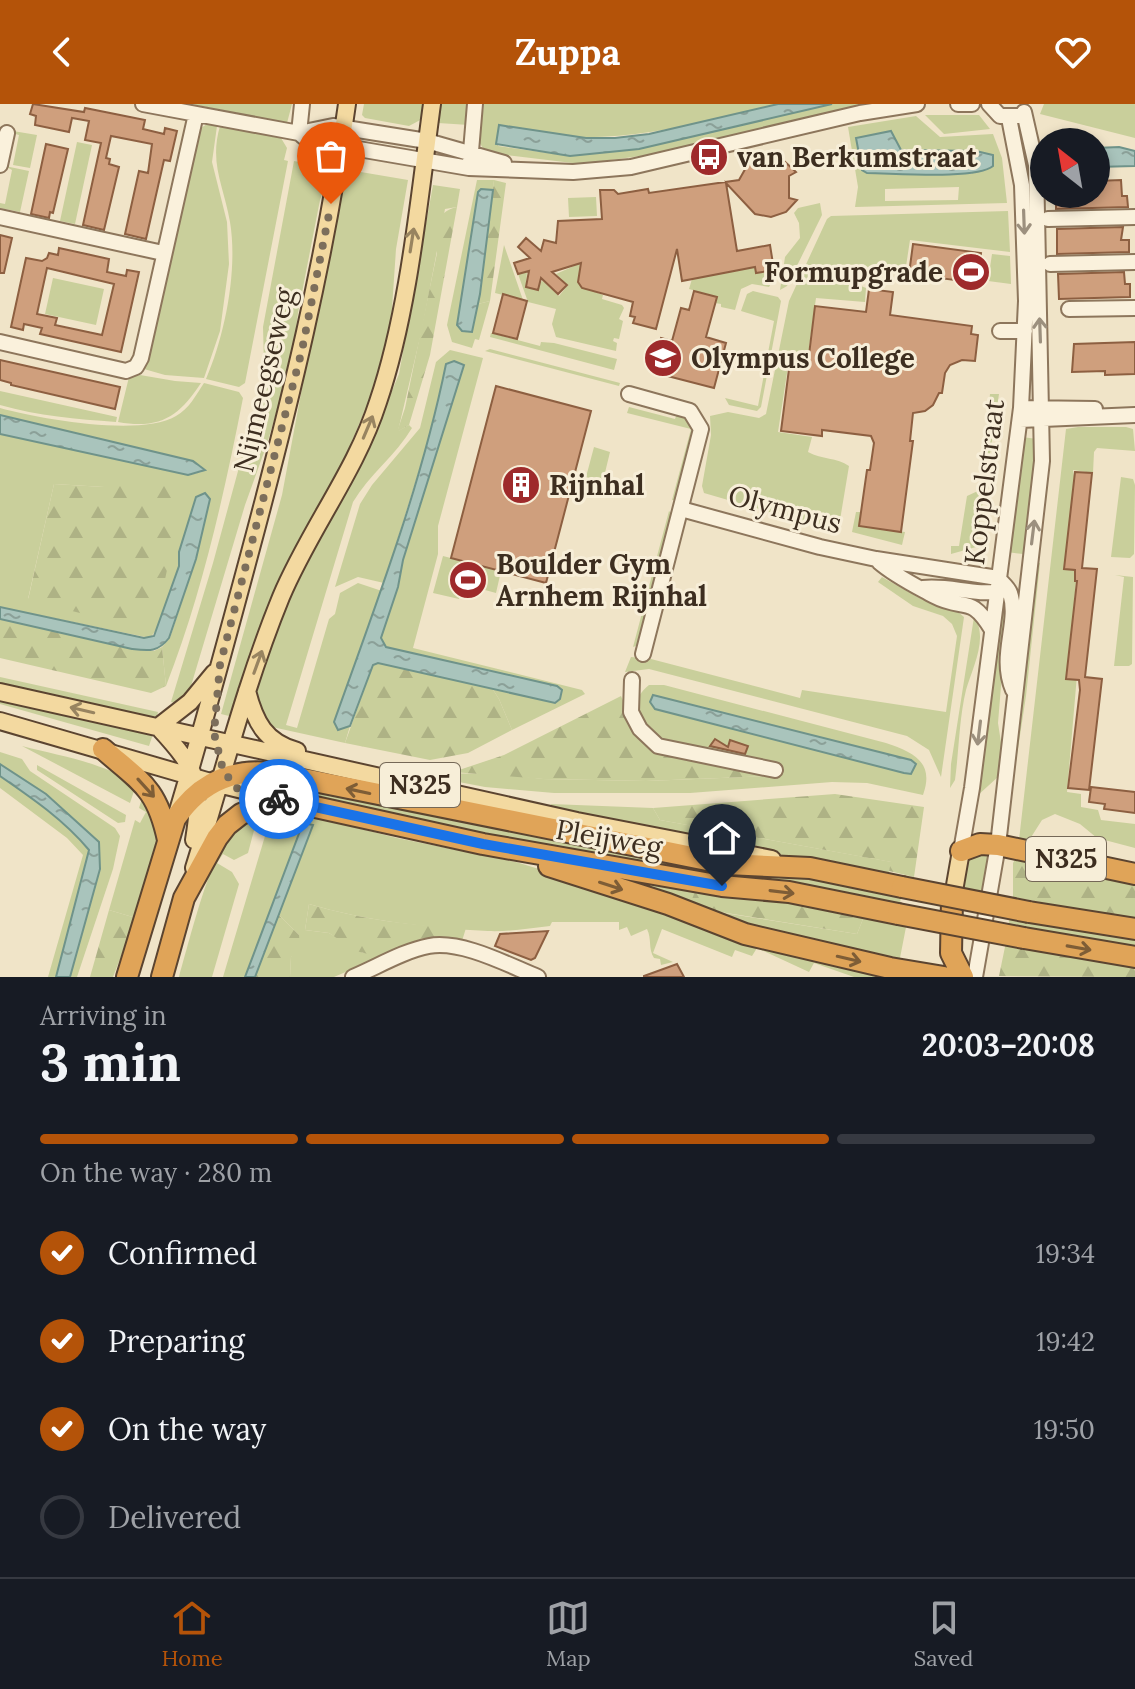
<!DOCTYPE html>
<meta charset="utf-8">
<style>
body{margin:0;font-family:Lora,serif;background:#20242c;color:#f1f3f6;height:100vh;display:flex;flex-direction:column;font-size:30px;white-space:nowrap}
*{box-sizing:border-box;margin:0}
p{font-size:26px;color:#9ea1a6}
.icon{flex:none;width:44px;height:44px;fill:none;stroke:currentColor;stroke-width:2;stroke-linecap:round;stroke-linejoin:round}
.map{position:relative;height:873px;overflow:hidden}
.panel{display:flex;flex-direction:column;background:#171b24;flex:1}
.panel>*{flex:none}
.needle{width:52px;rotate:329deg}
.fabs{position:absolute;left:1030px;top:24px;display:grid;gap:16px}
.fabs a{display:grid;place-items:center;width:80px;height:80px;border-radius:50%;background:#171b24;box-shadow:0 4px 12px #0003;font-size:40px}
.pin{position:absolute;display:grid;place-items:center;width:68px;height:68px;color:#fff;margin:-82px -34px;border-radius:50% 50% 50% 0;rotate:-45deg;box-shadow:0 0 8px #0007}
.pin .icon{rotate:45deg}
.courier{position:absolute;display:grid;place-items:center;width:80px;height:80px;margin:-40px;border:6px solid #1a73e8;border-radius:50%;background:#fff;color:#222;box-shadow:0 2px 10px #0007}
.overview em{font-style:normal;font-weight:700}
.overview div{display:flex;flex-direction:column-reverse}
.overview{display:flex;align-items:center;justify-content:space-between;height:136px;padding:0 40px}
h1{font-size:52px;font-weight:700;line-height:60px}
.bar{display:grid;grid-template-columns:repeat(4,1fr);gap:12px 8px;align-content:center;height:96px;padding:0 40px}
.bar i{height:10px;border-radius:6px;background:#363941}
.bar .on{background:#b45309}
.bar p{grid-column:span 4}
ol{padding:0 40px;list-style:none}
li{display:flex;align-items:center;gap:24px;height:88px}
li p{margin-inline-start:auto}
li .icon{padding:8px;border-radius:50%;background:#b45309;color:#fff;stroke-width:4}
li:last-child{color:#9ea1a6}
li i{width:44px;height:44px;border:4px solid #363941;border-radius:50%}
header{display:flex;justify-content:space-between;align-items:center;height:104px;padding:0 40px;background:#b45309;color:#fff;font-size:36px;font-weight:700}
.tabs{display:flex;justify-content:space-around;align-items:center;height:112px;border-top:2px solid #363941;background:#171b24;font-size:22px;color:#9ea1a6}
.tabs a{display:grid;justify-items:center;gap:4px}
.tabs .on{color:#b45309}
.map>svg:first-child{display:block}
</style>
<header><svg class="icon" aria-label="back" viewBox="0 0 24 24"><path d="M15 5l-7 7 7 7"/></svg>Zuppa<svg class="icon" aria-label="heart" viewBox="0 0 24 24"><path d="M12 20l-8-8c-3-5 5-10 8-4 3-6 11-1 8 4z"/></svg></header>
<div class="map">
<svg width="1135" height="873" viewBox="0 0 1135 873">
<defs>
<pattern id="forest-firs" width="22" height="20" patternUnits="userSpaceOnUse" patternTransform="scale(2)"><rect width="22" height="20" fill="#c9cf9b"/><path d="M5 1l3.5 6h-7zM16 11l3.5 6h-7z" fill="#aeb285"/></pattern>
<pattern id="water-ripples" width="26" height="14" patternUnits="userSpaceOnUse" patternTransform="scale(2)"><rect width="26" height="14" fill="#a9c4bc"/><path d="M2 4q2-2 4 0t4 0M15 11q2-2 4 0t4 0" fill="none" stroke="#8ba098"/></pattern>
</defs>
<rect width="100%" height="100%" fill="#f0e4c8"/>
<path fill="#c9cf9b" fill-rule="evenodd" d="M191 0H292L287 19Z
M364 0H426L424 14 409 22 365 14 362 11Z
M438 0H471L469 21 438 19 439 16 436 15Z
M484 0H778C759 6 738 10 718 15 647 31 575 43 503 22L498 42 570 52 639 45 832 0H872L837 6 655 50 581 60 505 51 483 44 479 38Z
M1044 0H1135V34L1040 10Z
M925 11H979L990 25 944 30Z
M916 12 940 33 993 30 1002 54 1007 99 855 103 858 83 848 23ZM856 34 901 46 976 47 993 51 971 70ZM959 83 958 96 885 97V85Z
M207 20 217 22 212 58 227 118 229 160 220 227 204 274 165 271 144 265 198 26Z
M220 22 281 34 287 44 284 56 288 57 245 279 239 283 206 275C225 231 238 166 230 118 224 82 209 60 220 22Z
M13 27 37 31 30 64 13 61 19 31 12 29Z
M77 38 92 41 75 120 60 117Z
M294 57 331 64 320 96 298 209 293 251 267 340 245 401 191 582 177 599 171 598 213 459 253 312 264 260 263 223Z
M5 62 29 67 20 108 0 104V99L5 100 12 66Z
M343 65 408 76 396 145 391 219 376 281 233 613 221 610 282 391Z
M477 76H494L493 86 481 85 457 221 472 228 478 200 490 197 479 236 475 235 472 244 452 238 447 221Z
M433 81 460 85 457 103 445 105 422 225 398 327 409 321 412 324C396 351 369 371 353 398L286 621 297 624 329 515 335 510 340 489 358 479 382 487 334 618 338 626 350 622 345 639 263 621 254 589 275 523 306 456 376 325 399 270Z
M596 93 597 112 569 113 568 94Z
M820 99 822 111 787 182 780 186 785 153 800 134 799 119 794 109 798 104Z
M1008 107 1010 148 910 136 905 169 865 165 861 182 866 184 865 198 816 194 807 258 789 256 778 328 812 333 808 348C822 356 837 353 849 362L838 428 704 389 702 382 711 331 710 312 728 308 759 314 766 310 789 197 827 115 831 112Z
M504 141 523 196 495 189Z
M992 150 1010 152 1011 180 988 177Z
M589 151 579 171 580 182 603 191 602 195 622 201 624 204 619 215 623 217 619 235 614 234 613 237 617 239 616 247 556 233 552 220 556 205 528 198 518 170 527 167 526 183 543 177 559 192 568 181 556 170 574 162 571 152Z
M755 163 756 169 774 166 776 171 769 183 752 180 741 185 735 206 721 203V200L715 199 717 193 689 185 692 175Z
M53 174 104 185 96 221 45 210Z
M753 187 778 193 781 197 761 303 757 307 729 301 725 294 758 302 774 217 741 207 747 190Z
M491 229 540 242 541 238 554 239 617 255 614 266 490 233Z
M490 245 620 279 619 282 485 247Z
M450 246 483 254 438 422V450L413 544 582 586 585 590 512 626 499 595 492 584 554 599 557 582 386 543 380 534 398 483 403 456 464 261 446 260 435 315 384 479 358 473 335 483 360 400 372 381 420 324 436 258Z
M140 271 175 277 201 279C180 311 161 326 118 318L129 273Z
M204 279 239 288 243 294C224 391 202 490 166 582L162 543 170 534 196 455 210 395 179 448V462L160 521 150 534 0 503V330L188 371 202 368 201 362 193 357 0 311V304C39 315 141 333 176 312 189 305 196 291 204 279ZM54 380 104 383 28 495Z
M0 287 117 313 116 318C76 315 39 312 0 301Z
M990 290H999L976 443 951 450V442H959L967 392 980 386Z
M629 303 675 315 678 307 684 310 694 324 675 396H672L691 325 627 309Z
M1078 323H1126L1133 325 1135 347 1097 344 1094 348 1093 369 1073 366 1074 372 1065 463 1077 466 1068 569 1077 571 1067 688 1081 690V703L1098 706 1101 716 1135 720V744L1097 734 1080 720 1055 710 1042 716 1028 738 1019 736 1066 325Z
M1022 333 1037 335 1023 450 1007 448Z
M594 343 610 348 603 377 586 373Z
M1121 373 1133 375 1135 381 1134 450 1130 454 1111 453Z
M669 407 673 411 638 541 633 543Z
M856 408H861L860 422 905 428 902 441 852 428Z
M443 452 501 467 496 489 463 480 459 495 433 489Z
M1033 458 1040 459 1026 592 1006 723Z
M1115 471 1133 473 1132 560 1129 562H1114L1124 473Z
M882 473 921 495 952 503 964 513 941 673 929 646 907 632 649 565 625 568 631 553 651 555 800 594 802 586 946 608 957 532 952 520 943 512 913 502 878 478Z
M1002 495 1008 496 998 619 1002 645 999 672 977 692Z
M974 513C989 533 972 565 966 586 959 615 959 647 955 676L950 684 951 660Z
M0 573 158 608 157 612 140 613 0 582Z
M649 581H664L886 639C913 648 935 658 923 691L867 679 832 678 690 689H554L485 683 386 664 388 662 429 669 502 670 543 675 646 677 773 672 778 660 666 639C645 625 623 601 649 581ZM653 591 910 656 911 670 656 605Z
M0 594 153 630 149 642 0 600Z
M22 642C60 652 103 658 136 681L130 699Z
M0 648 22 655 30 667 115 724 120 732 113 765 77 873H70L100 765 99 738 46 690 0 660Z
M37 661 126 711 125 718 118 719 37 666Z
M0 672C33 694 64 716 89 746L56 873H48L83 751 67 734 0 684Z
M288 679 823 775 901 792 900 800 558 747 284 690Z
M143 691 155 718 157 736 136 814 109 806 135 716 140 719 146 708 139 704Z
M551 700 653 704 660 716 892 758 888 771C775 749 662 730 550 703Z
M286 706 397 734 516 758 893 873H854L814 859 809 868 757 844 752 852 735 846 732 853 662 825 653 849 673 858 661 861 660 855 654 854C648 845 652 835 647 825L631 832 627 823 619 826V818H552L550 822C530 824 508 828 488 827 429 824 366 817 309 800L305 826 329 829 363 849 411 840 334 873H290L291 853 299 831 278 810 313 722 303 720 245 873H223L268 722 256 719 248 749 234 756 223 750 217 759 232 768 239 780 212 873H179C189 839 209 755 230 731 244 715 265 708 286 706Z
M989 748 983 790 961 787 969 753Z
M557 760 696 785 711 807 857 830 865 810 907 818 899 859 745 825Z
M1010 811 1135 832V848L1008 823Z"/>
<path fill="url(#forest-firs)" d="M494 76 506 79 490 197 478 200Z
M457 103 430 251 409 321 397 328 405 304 437 149C436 129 433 108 457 103Z
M123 376 177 381C176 416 167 489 151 518L136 523 28 496 54 380 104 383Z
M0 515 132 545 154 547 162 543 166 582 151 589 0 554Z
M378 559 492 584 499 595 512 626 468 649 430 656 345 639 373 561Z
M621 592 639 633 655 649 772 672 646 677 543 675 453 668 504 651Z
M835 690 924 703 914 773 889 767 891 758 660 716 653 704Z
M1017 752 1135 780V816L1013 793V759Z
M696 785 865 810 857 830 689 803Z
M309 800C359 815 413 822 466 824L462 837 428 835 368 850 356 847 329 829 305 826Z
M109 806 136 814 113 873H90Z
M278 810 299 831 300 843 291 853 290 873H255Z
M1006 838 1135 860V873L999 872Z"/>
<path fill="url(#water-ripples)" stroke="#6f938a" stroke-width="2" d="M778 0H832L639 45 570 52 496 40 499 21 586 34H615L649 30Z
M891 27 901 46 976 47 993 51V62C976 76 893 69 867 69L862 66 856 34Z
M1119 43 1135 47V62L1096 63V44Z
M481 85 493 86 480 190 472 228 462 227 457 221 478 88Z
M454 257 464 261 403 456 398 483 381 534 386 543 557 582 562 586 560 595 555 599 378 559 373 561 350 622 338 626 334 618C376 500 421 383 446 260Z
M0 311 193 357 205 366 188 371 0 330Z
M205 389 210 395 196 455 169 534C158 548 150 547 132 545L0 515V503L144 534 154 532 179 462V448L196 393Z
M653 591 911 656 916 660 911 670 904 669 655 605 650 598Z
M0 660 46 690 99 738 100 765 70 873H56L89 746C64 716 32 694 0 672Z
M303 719 313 721 255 873H245Z"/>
<path fill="#cf9f7d" stroke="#8d5f41" stroke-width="2" fill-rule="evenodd" d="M33 0 84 8 85 4 145 16 143 25 164 30 165 24 177 27 170 57 164 56 146 135 125 130 139 67 148 69 152 40 111 32 106 54 110 55 109 60 119 63 104 126 83 121 101 39 85 36 89 17 72 14 69 28 35 21 36 12 30 10Z
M46 40 68 45 53 109 50 108 49 114 31 110Z
M768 52 783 56 796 68 789 72V94L797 96 786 108 771 113 755 110 726 79 737 147 770 141 774 166 756 169 755 163 682 177 677 145 656 225 633 219 635 213 630 212 633 198 582 184 578 178 581 159 552 168 567 181 558 190 541 174 538 186 526 183 529 167 518 170 514 159 530 154 518 143 526 134 541 147 544 136 556 139 558 117 602 115 600 86H614L618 90 648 85 649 89 739 76 748 60Z
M1121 76 1122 92H1127L1128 103 1056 105V94L1096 93V77Z
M1123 123 1121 136H1129V148L1057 150V125Z
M0 131 12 134 4 169H0Z
M913 140 981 149 977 179 909 170Z
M59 144 109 155 107 168 126 172 127 166 139 168 121 248 40 230 42 224 24 220 23 226 11 223 26 154 42 157 47 154 49 149 58 151ZM47 164 114 180 102 231 55 221 57 214 37 210Z
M1124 168 1125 180H1130V193L1059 195 1058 170Z
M869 185 893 188 890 211 972 222 971 230 978 231 975 257 962 256 950 261 945 269 942 289H939L933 301 925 307 913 309 910 337H913L901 428 859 422 867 366H870L874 339 871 332 822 326V332L781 327 790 257 808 259 815 202 866 208Z
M694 187 717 193 706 233 726 239 714 284 652 268 661 234 672 237 681 204 689 206Z
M503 190 527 197 517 235 493 229Z
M1135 238V270L1105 271V267L1072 268 1074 240Z
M0 256 120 283 115 305 11 281V279L0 276Z
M496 282 591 307 546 479 451 454Z
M1075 368 1092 369 1082 464 1097 465 1085 573 1102 575 1089 686 1068 684 1080 586 1079 576 1066 575 1077 477H1075V466L1064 465Z
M715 635 728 643 730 636 748 642 745 650 710 642Z
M1091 683 1135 688V709L1104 705 1105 700 1089 698Z
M548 827 535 854 531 856 495 842 500 830Z
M677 860 684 873H644V872Z"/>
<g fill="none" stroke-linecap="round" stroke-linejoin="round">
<g stroke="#8d765c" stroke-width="18">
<path id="minor" d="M143 0 299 29 306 35 341 42 469 64 573 68 631 63 860 9 917 0
M958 0H972
M989 0 1000 12H1018
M299 29 333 22 427 37 504 59
M299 29 302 0
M470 59 475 0
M0 61 7 29
M0 113 163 149
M1048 115 1135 113
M1050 160 1135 158
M1069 205 1135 204
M1000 227H1025
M0 238 126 267 136 263 141 254 196 10
M629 290 690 307 701 325 643 550
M1021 304 1095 305
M1020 316 1135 311
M681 405 820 443 876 455 998 474C1002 479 1008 483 1010 489 1020 518 998 551 1013 586
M879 458C895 472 916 482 934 492 964 508 970 489 992 526
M923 484C950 481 975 492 1002 487
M632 576 631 608 640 625 658 642 775 666
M961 747 972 684 1021 304 1026 197 1022 81 1009 14
M353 873C377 863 403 847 429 842 462 836 508 861 538 873
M975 873 998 741 1042 357 1036 61 1024 8"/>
</g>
<g stroke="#5b4430" stroke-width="20">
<path id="major" d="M247 587C255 618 265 638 297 647
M0 588 577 717 772 755
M0 617 214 679 279 695
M158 623 190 598 214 569
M159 624C198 666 203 680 194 736
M177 710C203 624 226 538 249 452 289 303 326 153 347 0
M194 764C222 674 245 581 281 493 309 426 356 367 378 298 409 207 419 95 432 0
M951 804 961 747"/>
</g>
<g stroke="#5b4430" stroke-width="24">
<path id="highway" d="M103 645C141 678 157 684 168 736
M961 747 980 740 998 741 1135 770
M549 762 668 800 745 830 890 864 944 873
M952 796 951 849 963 873
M1029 808 1135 825
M1024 834 1135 853
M127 873 175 715C202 675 238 662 284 671L727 760 810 764 902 783
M162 873 184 794 217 734 227 721 241 710 279 695 483 740 722 782 789 788 898 810"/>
</g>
<use href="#minor" stroke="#faf1dc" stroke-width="14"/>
<use href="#major" stroke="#f3d9a0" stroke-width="16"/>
<use href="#highway" stroke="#e0a458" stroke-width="20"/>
<g stroke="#5b4430" stroke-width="24" stroke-linecap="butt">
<path id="highway-bridge" d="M902 783 1029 808
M898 810 1024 834"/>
</g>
<use href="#highway-bridge" stroke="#e0a458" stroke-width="20"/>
</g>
<defs><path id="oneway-shaft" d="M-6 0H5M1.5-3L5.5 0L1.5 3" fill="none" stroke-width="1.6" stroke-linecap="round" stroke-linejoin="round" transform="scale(2)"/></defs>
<g stroke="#9c907e">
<use href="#oneway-shaft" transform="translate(1024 118) rotate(88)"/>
<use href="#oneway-shaft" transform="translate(1040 226) rotate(-92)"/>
<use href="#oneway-shaft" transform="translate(1033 428) rotate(-83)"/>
<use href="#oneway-shaft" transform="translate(979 629) rotate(97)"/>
</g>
<g stroke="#988460">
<use href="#oneway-shaft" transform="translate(412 136) rotate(-81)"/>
<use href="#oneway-shaft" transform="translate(368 323) rotate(-67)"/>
<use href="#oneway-shaft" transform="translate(258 558) rotate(-70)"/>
<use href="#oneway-shaft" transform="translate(82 606) rotate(-167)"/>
</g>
<g stroke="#7e5d36">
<use href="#oneway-shaft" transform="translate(146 684) rotate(48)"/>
<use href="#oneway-shaft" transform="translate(358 687) rotate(-168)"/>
<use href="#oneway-shaft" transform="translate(611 782) rotate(18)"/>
<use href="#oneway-shaft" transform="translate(782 788) rotate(7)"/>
<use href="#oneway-shaft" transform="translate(1079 844) rotate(10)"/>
<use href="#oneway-shaft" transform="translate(849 855) rotate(13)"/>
</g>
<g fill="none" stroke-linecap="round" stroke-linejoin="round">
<path stroke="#7c6e5b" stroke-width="8" stroke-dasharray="0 14.4" d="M279 695 236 684 223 666 214 629 220 561 302 246 331 100"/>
<path stroke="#1a73e8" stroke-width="10" d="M279 695 483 740 722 782"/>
</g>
<defs>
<g id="bus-disc" transform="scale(2)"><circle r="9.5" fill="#9e2a2b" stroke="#f7eed8"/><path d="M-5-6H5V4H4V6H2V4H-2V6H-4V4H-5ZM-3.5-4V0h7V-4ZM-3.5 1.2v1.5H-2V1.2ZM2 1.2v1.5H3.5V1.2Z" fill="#fff"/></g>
<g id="stadium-disc" transform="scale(2)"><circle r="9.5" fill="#9e2a2b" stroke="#f7eed8"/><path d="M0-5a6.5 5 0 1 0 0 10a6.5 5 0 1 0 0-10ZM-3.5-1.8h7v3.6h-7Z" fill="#fff"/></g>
<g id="university-disc" transform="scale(2)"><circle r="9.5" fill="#9e2a2b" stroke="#f7eed8"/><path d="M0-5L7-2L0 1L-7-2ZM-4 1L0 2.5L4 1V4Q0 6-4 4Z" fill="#fff"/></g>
<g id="building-disc" transform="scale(2)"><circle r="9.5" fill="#9e2a2b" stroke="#f7eed8"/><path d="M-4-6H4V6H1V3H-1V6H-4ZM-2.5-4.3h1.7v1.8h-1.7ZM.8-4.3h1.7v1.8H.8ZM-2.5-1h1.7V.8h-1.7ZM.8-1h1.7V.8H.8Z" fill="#fff"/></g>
</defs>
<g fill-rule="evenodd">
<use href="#bus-disc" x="709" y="53"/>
<use href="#stadium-disc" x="971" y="168"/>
<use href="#university-disc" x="663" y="254"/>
<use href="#building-disc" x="521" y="381"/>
<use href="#stadium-disc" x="468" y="476"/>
</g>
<g text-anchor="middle" stroke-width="6" stroke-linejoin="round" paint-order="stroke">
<g fill="#f7eed8" stroke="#756857" stroke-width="2">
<rect x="380" y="659" width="80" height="44" rx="6"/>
<rect x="1026" y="733" width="80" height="44" rx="6"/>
</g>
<g font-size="26" font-weight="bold" fill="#3d2e20">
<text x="420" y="690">N325</text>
<text x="1066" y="764">N325</text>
</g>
<g font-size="28" font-weight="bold" fill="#3d2e20" stroke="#f7eed8" text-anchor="start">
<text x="737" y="63">van Berkumstraat</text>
<text x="943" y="178" text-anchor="end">Formupgrade</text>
<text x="691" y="264">Olympus College</text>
<text x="549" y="391">Rijnhal</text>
<text x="496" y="470">Boulder Gym<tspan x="496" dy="32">Arnhem Rijnhal</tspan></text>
</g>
<g font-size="28" fill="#3d2e20" stroke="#f7eed8">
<text transform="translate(264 276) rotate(-77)" y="10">Nijmeegseweg</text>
<text transform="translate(984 378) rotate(-83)" y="10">Koppelstraat</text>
<text transform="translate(785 405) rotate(15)" y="10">Olympus</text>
<text transform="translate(609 734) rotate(10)" y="10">Pleijweg</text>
</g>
</g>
</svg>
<div class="fabs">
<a><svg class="needle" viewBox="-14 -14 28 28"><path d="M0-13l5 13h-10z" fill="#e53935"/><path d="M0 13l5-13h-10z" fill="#9ea1a6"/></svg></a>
</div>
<div class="pin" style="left:331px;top:100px;background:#ea580c"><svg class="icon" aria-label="bag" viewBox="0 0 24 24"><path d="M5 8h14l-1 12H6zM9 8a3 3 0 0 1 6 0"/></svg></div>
<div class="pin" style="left:722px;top:782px;background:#1f2937"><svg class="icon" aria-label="home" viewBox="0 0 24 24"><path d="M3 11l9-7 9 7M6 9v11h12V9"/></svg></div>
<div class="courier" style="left:279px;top:695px"><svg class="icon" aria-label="bike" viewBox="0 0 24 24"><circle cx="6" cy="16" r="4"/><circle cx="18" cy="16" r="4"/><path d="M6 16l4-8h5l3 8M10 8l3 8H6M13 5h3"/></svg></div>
</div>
<section class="panel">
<div class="overview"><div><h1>3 min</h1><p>Arriving in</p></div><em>20:03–20:08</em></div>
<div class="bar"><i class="on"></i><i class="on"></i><i class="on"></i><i></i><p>On the way · 280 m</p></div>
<ol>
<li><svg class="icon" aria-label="check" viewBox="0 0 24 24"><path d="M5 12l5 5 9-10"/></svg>Confirmed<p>19:34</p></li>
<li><svg class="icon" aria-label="check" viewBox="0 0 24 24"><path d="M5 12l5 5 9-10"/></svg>Preparing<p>19:42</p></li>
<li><svg class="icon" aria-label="check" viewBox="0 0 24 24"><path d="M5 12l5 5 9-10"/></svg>On the way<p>19:50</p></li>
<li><i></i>Delivered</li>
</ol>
</section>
<nav class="tabs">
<a class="on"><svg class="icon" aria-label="home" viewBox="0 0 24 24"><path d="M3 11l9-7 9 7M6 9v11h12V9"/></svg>Home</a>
<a><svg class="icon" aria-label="map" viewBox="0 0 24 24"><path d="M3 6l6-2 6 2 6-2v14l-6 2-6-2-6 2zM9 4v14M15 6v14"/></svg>Map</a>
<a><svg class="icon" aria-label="saved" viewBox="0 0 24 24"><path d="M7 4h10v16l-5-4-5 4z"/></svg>Saved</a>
</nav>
